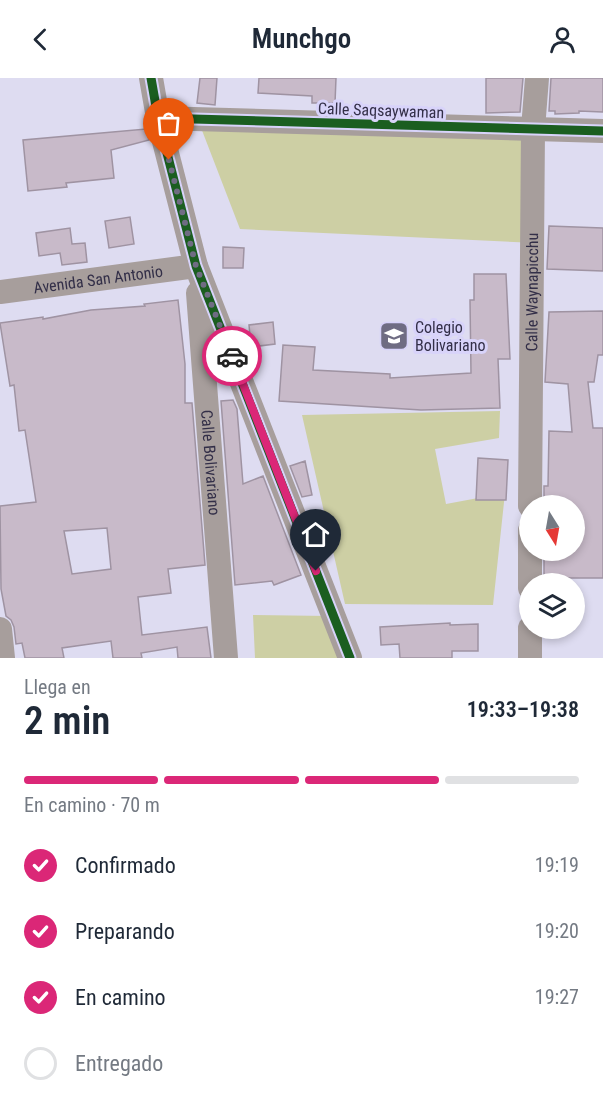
<!DOCTYPE html>
<html lang="es">
<meta charset="utf-8">
<style>
body{margin:0;font-family:"Roboto Condensed",sans-serif;background:#f6f6f7;color:#1f2937;height:100vh;display:flex;flex-direction:column;font-size:22px;white-space:nowrap}
*{box-sizing:border-box;margin:0}
p{font-size:20px;color:#747a83}
.icon{flex:none;width:33px;height:33px;fill:none;stroke:currentColor;stroke-width:2;stroke-linecap:round;stroke-linejoin:round}
.map{position:relative;height:580px;overflow:hidden}
.sheet{display:flex;flex-direction:column;background:#fff;flex:1}
.sheet>*{flex:none}
.needle{width:39px;rotate:169deg}
.tools{position:absolute;left:519px;top:417px;display:grid;gap:12px}
.tools a{display:grid;place-items:center;width:66px;height:66px;border-radius:50%;background:#fff;box-shadow:0 3px 9px #0003;font-size:30px}
.pin{position:absolute;display:grid;place-items:center;width:51px;height:51px;color:#fff;margin:-62px -26px;border-radius:50% 50% 50% 0;rotate:-45deg;box-shadow:0 0 6px #0007}
.pin .icon{rotate:45deg}
.courier{position:absolute;display:grid;place-items:center;width:60px;height:60px;margin:-30px;border:4px solid #db2777;border-radius:50%;background:#fff;color:#222;box-shadow:0 2px 8px #0007}
.summary em{font-style:normal;font-weight:600}
.summary div{display:flex;flex-direction:column-reverse}
.summary{display:flex;align-items:center;justify-content:space-between;height:102px;padding:0 24px}
h1{font-size:39px;font-weight:600;line-height:45px}
.bar{display:grid;grid-template-columns:repeat(4,1fr);gap:9px 6px;align-content:center;height:72px;padding:0 24px}
.bar i{height:8px;border-radius:4px;background:#e0e1e3}
.bar .active{background:#db2777}
.bar p{grid-column:span 4}
ol{padding:0 24px;list-style:none}
li{display:flex;align-items:center;gap:18px;height:66px}
li p{margin-inline-start:auto}
li .icon{padding:6px;border-radius:50%;background:#db2777;color:#fff;stroke-width:4}
li:last-child{color:#747a83}
li i{width:33px;height:33px;border:3px solid #e0e1e3;border-radius:50%}
header{display:flex;justify-content:space-between;align-items:center;height:78px;padding:0 24px;background:#fff;font-size:27px;font-weight:600}
.map>svg:first-child{display:block}
</style>
<header><svg class="icon" aria-label="back" viewBox="0 0 24 24"><path d="M15 5l-7 7 7 7"/></svg>Munchgo<svg class="icon" aria-label="person" viewBox="0 0 24 24"><circle cx="12" cy="8" r="4"/><path d="M4 21q1-7 8-7t8 7"/></svg></header>
<div class="map">
<svg width="603" height="580" viewBox="0 0 603 580">
<rect width="100%" height="100%" fill="#dedcf1"/>
<path fill="#cdcfa4" d="M198 42 538 51 536 165 240 151Z
M500 333 499 360 435 371 446 426 505 415 493 527 345 526 302 337Z
M253 537 329 538 342 580H255Z"/>
<path fill="#c8bac9" stroke="#9f93a2" stroke-width="1.5" fill-rule="evenodd" d="M200 0H217L215 27 197 25Z
M259 0H336L335 25H312V18L258 15Z
M486 0H523L520 34 486 35Z
M551 0H603V34L579 33V35L555 36V33H549Z
M146 51 149 62 111 72 114 100 66 105 67 109 28 113 23 62Z
M130 139 134 166 109 170 105 143Z
M549 148 603 150V193L547 191Z
M70 150 72 166 85 165 87 184 62 187 60 175 39 178 36 155Z
M223 169 244 170 243 190H223Z
M474 196H506L510 281H498L500 330 421 332 279 323 283 267 315 269 313 292 390 296V300L471 295 470 222H474Z
M178 222 185 286V325H192L205 487 168 491 171 515 138 519 142 557 207 549 211 580H178L177 569 141 575 142 580H113L111 563 62 570 64 580H25L22 565 16 566 14 549 11 542 6 538 1 511 0 428 36 424 25 352 19 353 14 307 10 308 0 245 43 239V241L91 232 145 228 144 226ZM107 450 111 491 72 496 64 453Z
M603 233V277H598L594 304H588L593 350H603V500H558V506H544V472H574V428H544V408H548L549 353 572 354 568 306 545 304 549 234Z
M273 244 275 266 251 269 249 247Z
M233 322 237 331 243 406 263 398 301 497 274 507 272 503 235 507 221 323Z
M478 380 508 382 506 422H476Z
M305 383 312 417 302 419 290 388Z
M450 545V547L478 546V573H452V580H400L399 566 381 567 380 549Z"/>
<g fill="none" stroke-linecap="round" stroke-linejoin="round">
<g stroke="#a79e9c" stroke-width="24">
<path d="M151 0 158 40 196 188 350 580"/>
<path d="M158 40 603 53"/>
<path id="s1" d="M0 214 196 188"/>
<path id="s2" d="M198 215 226 580"/>
<path id="s3" d="M530 428 533 51 537 0"/>
<path d="M530 452V510"/>
<path d="M530 550V580"/>
<path d="M0 551 3 580"/>
</g>
<g stroke="#d8d3fa" stroke-width="13">
<path id="cycleway" d="M151 0 158 40 196 188 350 580
M158 40 603 53"/>
</g>
<use href="#cycleway" stroke="#1b5e20" stroke-width="9"/>
</g>
<g fill="none" stroke-linecap="round" stroke-linejoin="round">
<path stroke="#6f6c83" stroke-width="6" stroke-dasharray="0 10.8" d="M169 82 196 188 232 278"/>
<path stroke="#db2777" stroke-width="8" d="M232 278 316 493"/>
</g>
<defs>
<g id="school-square" transform="scale(1.5)"><rect x="-9" y="-9" width="18" height="18" rx="4" fill="#6f6c83" stroke="#d8d3fa"/><path d="M0-5L7-2L0 1L-7-2ZM-4 1L0 2.5L4 1V4Q0 6-4 4Z" fill="#fff"/></g>
</defs>
<g fill-rule="evenodd">
<use href="#school-square" x="394" y="258"/>
</g>
<g text-anchor="middle" stroke-width="6" stroke-linejoin="round" paint-order="stroke">
<g font-size="16" fill="#332f48" stroke="#d8d3fa">
<text transform="translate(381 32) rotate(2)" y="6">Calle Saqsaywaman</text>
<text dy="6" stroke="none"><textPath href="#s1" startOffset="99">Avenida San Antonio</textPath></text>
<text dy="6" stroke="none"><textPath href="#s3" startOffset="214">Calle Waynapicchu</textPath></text>
<text dy="6" stroke="none"><textPath href="#s2" startOffset="170">Calle Bolivariano</textPath></text>
</g>
<g font-size="16" fill="#332f48" stroke="#d8d3fa" text-anchor="start">
<text x="415" y="255">Colegio<tspan x="415" dy="18">Bolivariano</tspan></text>
</g>
</g>
</svg>
<div class="tools">
<a><svg class="needle" viewBox="-14 -14 28 28"><path d="M0-13l5 13h-10z" fill="#e53935"/><path d="M0 13l5-13h-10z" fill="#747a83"/></svg></a>
<a><svg class="icon" aria-label="layers" viewBox="0 0 24 24"><path d="M12 4l9 5-9 5-9-5zM3 14l9 5 9-5"/></svg></a>
</div>
<div class="pin" style="left:169px;top:82px;background:#ea580c"><svg class="icon" aria-label="bag" viewBox="0 0 24 24"><path d="M5 8h14l-1 12H6zM9 8a3 3 0 0 1 6 0"/></svg></div>
<div class="pin" style="left:316px;top:493px;background:#1f2937"><svg class="icon" aria-label="home" viewBox="0 0 24 24"><path d="M3 11l9-7 9 7M6 9v11h12V9"/></svg></div>
<div class="courier" style="left:232px;top:278px"><svg class="icon" aria-label="car" viewBox="0 0 24 24"><path d="M5 17H2v-5l4-1 3-4h7l3 4 3 1v5h-3M9 17h6M6 11h13"/><circle cx="7" cy="17" r="2"/><circle cx="17" cy="17" r="2"/></svg></div>
</div>
<section class="sheet">
<div class="summary"><div><h1>2 min</h1><p>Llega en</p></div><em>19:33–19:38</em></div>
<div class="bar"><i class="active"></i><i class="active"></i><i class="active"></i><i></i><p>En camino · 70 m</p></div>
<ol>
<li><svg class="icon" aria-label="check" viewBox="0 0 24 24"><path d="M5 12l5 5 9-10"/></svg>Confirmado<p>19:19</p></li>
<li><svg class="icon" aria-label="check" viewBox="0 0 24 24"><path d="M5 12l5 5 9-10"/></svg>Preparando<p>19:20</p></li>
<li><svg class="icon" aria-label="check" viewBox="0 0 24 24"><path d="M5 12l5 5 9-10"/></svg>En camino<p>19:27</p></li>
<li><i></i>Entregado</li>
</ol>
</section>
